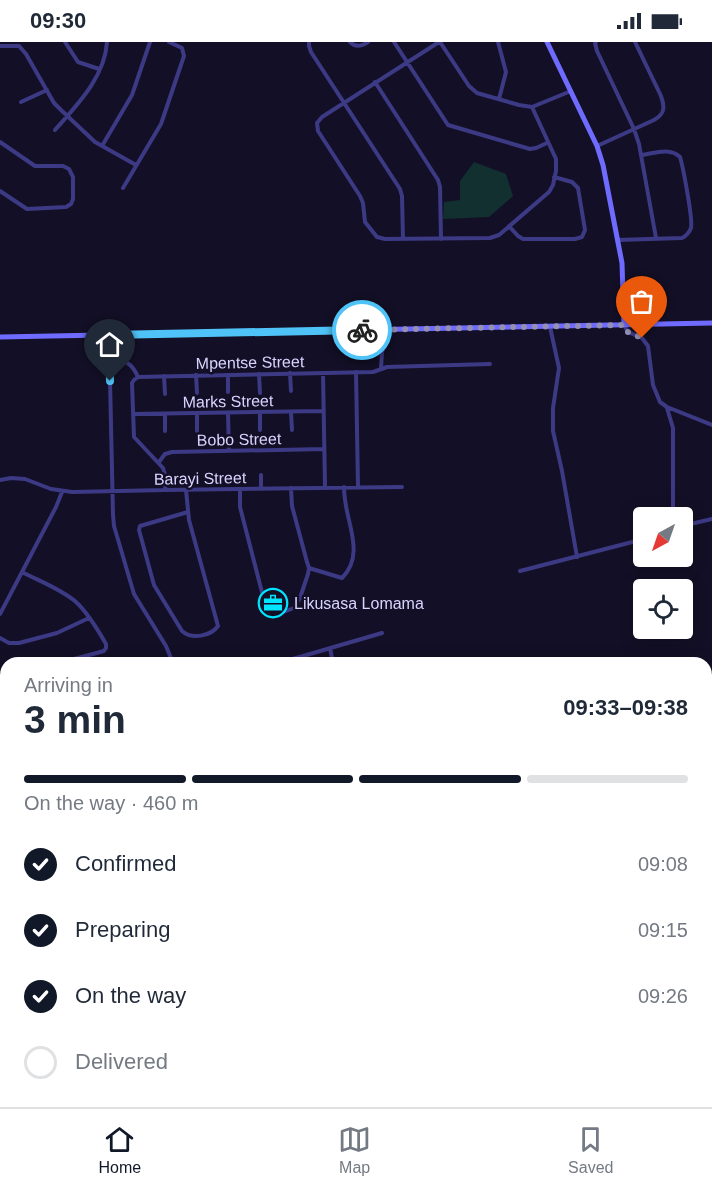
<!DOCTYPE html>
<meta charset="utf-8">
<style>
body{margin:0;font-family:Helvetica,sans-serif;background:#f2f2f3;color:#1f2937;height:100vh;display:flex;flex-direction:column;font-size:22px;white-space:nowrap}
*{box-sizing:border-box;margin:0}
p{font-size:20px;color:#747a83}
.icon{flex:none;width:33px;height:33px;fill:none;stroke:currentColor;stroke-width:2;stroke-linecap:round;stroke-linejoin:round}
.map{position:relative;flex:1;overflow:hidden}
.side{position:absolute;left:0px;top:615px;width:712px;height:450px;display:flex;flex-direction:column;background:#fff;border-radius:18px 18px 0 0;box-shadow:0 3px 15px #0003}
.side>*{flex:none}
.needle{width:39px;rotate:220deg}
.tools{position:absolute;left:633px;top:465px;display:grid;gap:12px}
.tools a{display:grid;place-items:center;width:60px;height:60px;border-radius:6px;background:#fff;box-shadow:0 3px 15px #0003;font-size:30px}
.pin{position:absolute;display:grid;place-items:center;width:51px;height:51px;color:#fff;margin:-62px -26px;border-radius:50% 50% 50% 0;rotate:-45deg;box-shadow:0 0 6px #0007}
.pin .icon{rotate:45deg}
.courier{position:absolute;display:grid;place-items:center;width:60px;height:60px;margin:-30px;border:4px solid #4fc3f7;border-radius:50%;background:#fff;color:#222;box-shadow:0 2px 8px #0007}
.head em{font-style:normal;font-weight:800}
.head div{display:flex;flex-direction:column-reverse}
.head{display:flex;align-items:center;justify-content:space-between;height:102px;padding:0 24px}
h1{font-size:39px;font-weight:800;line-height:45px}
.bar{display:grid;grid-template-columns:repeat(4,1fr);gap:9px 6px;align-content:center;height:72px;padding:0 24px}
.bar i{height:8px;border-radius:4px;background:#e0e1e3}
.bar .on{background:#111827}
.bar p{grid-column:span 4}
ol{padding:0 24px;list-style:none}
li{display:flex;align-items:center;gap:18px;height:66px}
li p{margin-inline-start:auto}
li .icon{padding:6px;border-radius:50%;background:#111827;color:#fff;stroke-width:4}
li:last-child{color:#747a83}
li i{width:33px;height:33px;border:3px solid #e0e1e3;border-radius:50%}
.status{display:flex;justify-content:space-between;align-items:center;height:42px;padding:0 30px;background:#fff;direction:ltr}
.status svg{height:16px;fill:currentColor}
.dock{display:flex;justify-content:space-around;align-items:center;height:84px;border-top:2px solid #e0e1e3;background:#fff;font-size:16px;color:#747a83}
.dock a{display:grid;justify-items:center;gap:3px}
.dock .on{color:#111827}
.map>svg:first-child{display:block}
</style>
<div class="status"><b>09:30</b><svg viewBox="0 0 49 12"><path d="M0 12V9h3v3zM5 12V6h3v6zM10 12V3h3v9zM15 12V0h3v12zM26 1h20v11H26zM47 4h2v5h-2z"/></svg></div>
<div class="map">
<svg width="712" height="1065" viewBox="0 0 712 1065">
<rect width="100%" height="100%" fill="#130f26"/>
<path fill="#12302f" d="M474 120 506 132 513 154 489 175 443 177 444 160 460 158V139Z"/>
<g fill="none" stroke-linecap="round" stroke-linejoin="round">
<path stroke="#3d3a85" stroke-width="4" d="M65 0 78 20 99 27
M309 0V4L311 10 400 147 402 154 403 197
M350 0C356 6 362 4 368 0
M394 0 448 83 530 107 536 106 547 101
M439 0 322 75 317 81 318 89 360 154 363 161 365 180 377 195 385 197 490 196 499 193 549 150 553 143 556 129V117L532 65
M440 0 469 44 477 51 519 63 532 65 571 49
M498 0 506 30 499 57
M596 0 595 1 597 9 634 87 639 102 656 196
M0 4H19
M19 4 26 12 54 61 61 68 95 100 136 123
M375 40 438 138 440 145 441 197
M21 60 47 48
M55 88C77 63 105 35 107 0
M0 100 35 124H63L69 127 73 135V157L71 162 66 165 27 167 0 149
M102 104 132 53 150 0
M597 104 654 78C665 72 665 65 661 54L635 0
M123 146 161 82 184 14 182 6 169 0
M509 184 518 194 523 197H575L582 195 585 188 578 146 572 140 554 135
M617 198 682 196C686 194 689 191 691 186 693 177 683 125 680 115 670 105 655 111 642 113
M624 283 628 290 642 296 648 304 653 343 660 360 667 365 712 383
M550 285 559 326 553 366V389L562 429 577 515
M109 293 113 473 114 484 134 552 166 604 173 621
M110 317C124 317 132 321 138 335
M381 326 382 310 392 288
M356 330 358 445
M290 331 291 349
M323 331 325 445
M259 332 260 351
M196 333 197 351
M228 333V350
M164 334 165 352
M667 366 673 386V476
M291 370 292 388
M197 371V389
M228 371 229 409
M260 371V388
M133 372 323 369
M165 372V389
M159 420 165 412 172 410 324 407
M261 433V447
M0 438 11 436 25 437 51 447 72 450 165 448 402 445
M240 447V465L265 562 270 569 275 571 286 569 294 566 300 556 308 532 309 526 307 520 292 464 291 446
M165 448 166 436 163 426 134 395 132 341 134 338 138 335 373 330 387 325 490 322
M186 448 189 478 218 584C211 594 192 598 182 589L154 543 139 488 140 484 188 470
M682 484 712 477
M309 526 342 536C363 515 350 488 346 464 345 458 344 452 344 445
M520 529 644 497
M22 530C39 539 61 547 76 560 88 571 98 588 106 602V606L104 609 59 621
M0 572 56 465 62 450
M0 596 9 601H19L57 591 89 576
M330 606 333 621
M182 621 197 617 206 621
M279 621 382 591
M0 637 6 636
M0 656 6 679
M0 697 6 696
M0 745 6 743
M0 801 6 799
M0 889H6
M0 1015 6 1021
M42 1059 44 1065
M199 1059 206 1065
M386 1059 387 1065
M58 1065 68 1059
M109 1065 114 1059
M237 1065 243 1059
M300 1065 306 1059"/>
<path stroke="#6f6bff" stroke-width="5" d="M547 0 597 104 603 123 622 221 624 283
M0 295 712 281"/>
</g>
<g fill="none" stroke-linecap="round" stroke-linejoin="round">
<path stroke="#948fb3" stroke-width="6" stroke-dasharray="0 10.8" d="M362 288 624 283 628 290 642 296"/>
<path stroke="#4fc3f7" stroke-width="8" d="M110 339 109 293 362 288"/>
</g>
<defs>
<g id="office-ring" transform="scale(1.5)"><circle r="9.5" fill="#130f26" stroke="#00e5ff" stroke-width="1.5"/><path d="M-6-3h4V-5.5h4V-3h4V5H-6ZM-1-4.5V-3h2v-1.5ZM-6 0V1H6V0Z" fill="#00e5ff"/></g>
</defs>
<g fill-rule="evenodd">
<use href="#office-ring" x="273" y="561"/>
</g>
<g text-anchor="middle" stroke-width="5" stroke-linejoin="round" paint-order="stroke">
<g font-size="16" fill="#d9d4ff" stroke="#130f26">
<text transform="translate(250 320) rotate(-1)" y="6">Mpentse Street</text>
<text transform="translate(228 359) rotate(-1)" y="6">Marks Street</text>
<text transform="translate(239 397) rotate(-1)" y="6">Bobo Street</text>
<text transform="translate(200 436) rotate(-1)" y="6">Barayi Street</text>
</g>
<g font-size="16" fill="#d9d4ff" stroke="#130f26" text-anchor="start">
<text x="294" y="567">Likusasa Lomama</text>
</g>
</g>
</svg>
<div class="tools">
<a><svg class="needle" viewBox="-14 -14 28 28"><path d="M0-13l5 13h-10z" fill="#e53935"/><path d="M0 13l5-13h-10z" fill="#747a83"/></svg></a>
<a><svg class="icon" aria-label="locate" viewBox="0 0 24 24"><circle cx="12" cy="12" r="6"/><path d="M12 2v4M12 18v4M2 12h4M18 12h4"/></svg></a>
</div>
<div class="pin" style="left:642px;top:296px;background:#ea580c"><svg class="icon" aria-label="bag" viewBox="0 0 24 24"><path d="M5 8h14l-1 12H6zM9 8a3 3 0 0 1 6 0"/></svg></div>
<div class="pin" style="left:110px;top:339px;background:#1f2937"><svg class="icon" aria-label="home" viewBox="0 0 24 24"><path d="M3 11l9-7 9 7M6 9v11h12V9"/></svg></div>
<div class="courier" style="left:362px;top:288px"><svg class="icon" aria-label="bike" viewBox="0 0 24 24"><circle cx="6" cy="16" r="4"/><circle cx="18" cy="16" r="4"/><path d="M6 16l4-8h5l3 8M10 8l3 8H6M13 5h3"/></svg></div>
<section class="side">
<div class="head"><div><h1>3 min</h1><p>Arriving in</p></div><em>09:33–09:38</em></div>
<div class="bar"><i class="on"></i><i class="on"></i><i class="on"></i><i></i><p>On the way · 460 m</p></div>
<ol>
<li><svg class="icon" aria-label="check" viewBox="0 0 24 24"><path d="M5 12l5 5 9-10"/></svg>Confirmed<p>09:08</p></li>
<li><svg class="icon" aria-label="check" viewBox="0 0 24 24"><path d="M5 12l5 5 9-10"/></svg>Preparing<p>09:15</p></li>
<li><svg class="icon" aria-label="check" viewBox="0 0 24 24"><path d="M5 12l5 5 9-10"/></svg>On the way<p>09:26</p></li>
<li><i></i>Delivered</li>
</ol>
</section>
</div>
<nav class="dock">
<a class="on"><svg class="icon" aria-label="home" viewBox="0 0 24 24"><path d="M3 11l9-7 9 7M6 9v11h12V9"/></svg>Home</a>
<a><svg class="icon" aria-label="map" viewBox="0 0 24 24"><path d="M3 6l6-2 6 2 6-2v14l-6 2-6-2-6 2zM9 4v14M15 6v14"/></svg>Map</a>
<a><svg class="icon" aria-label="saved" viewBox="0 0 24 24"><path d="M7 4h10v16l-5-4-5 4z"/></svg>Saved</a>
</nav>
